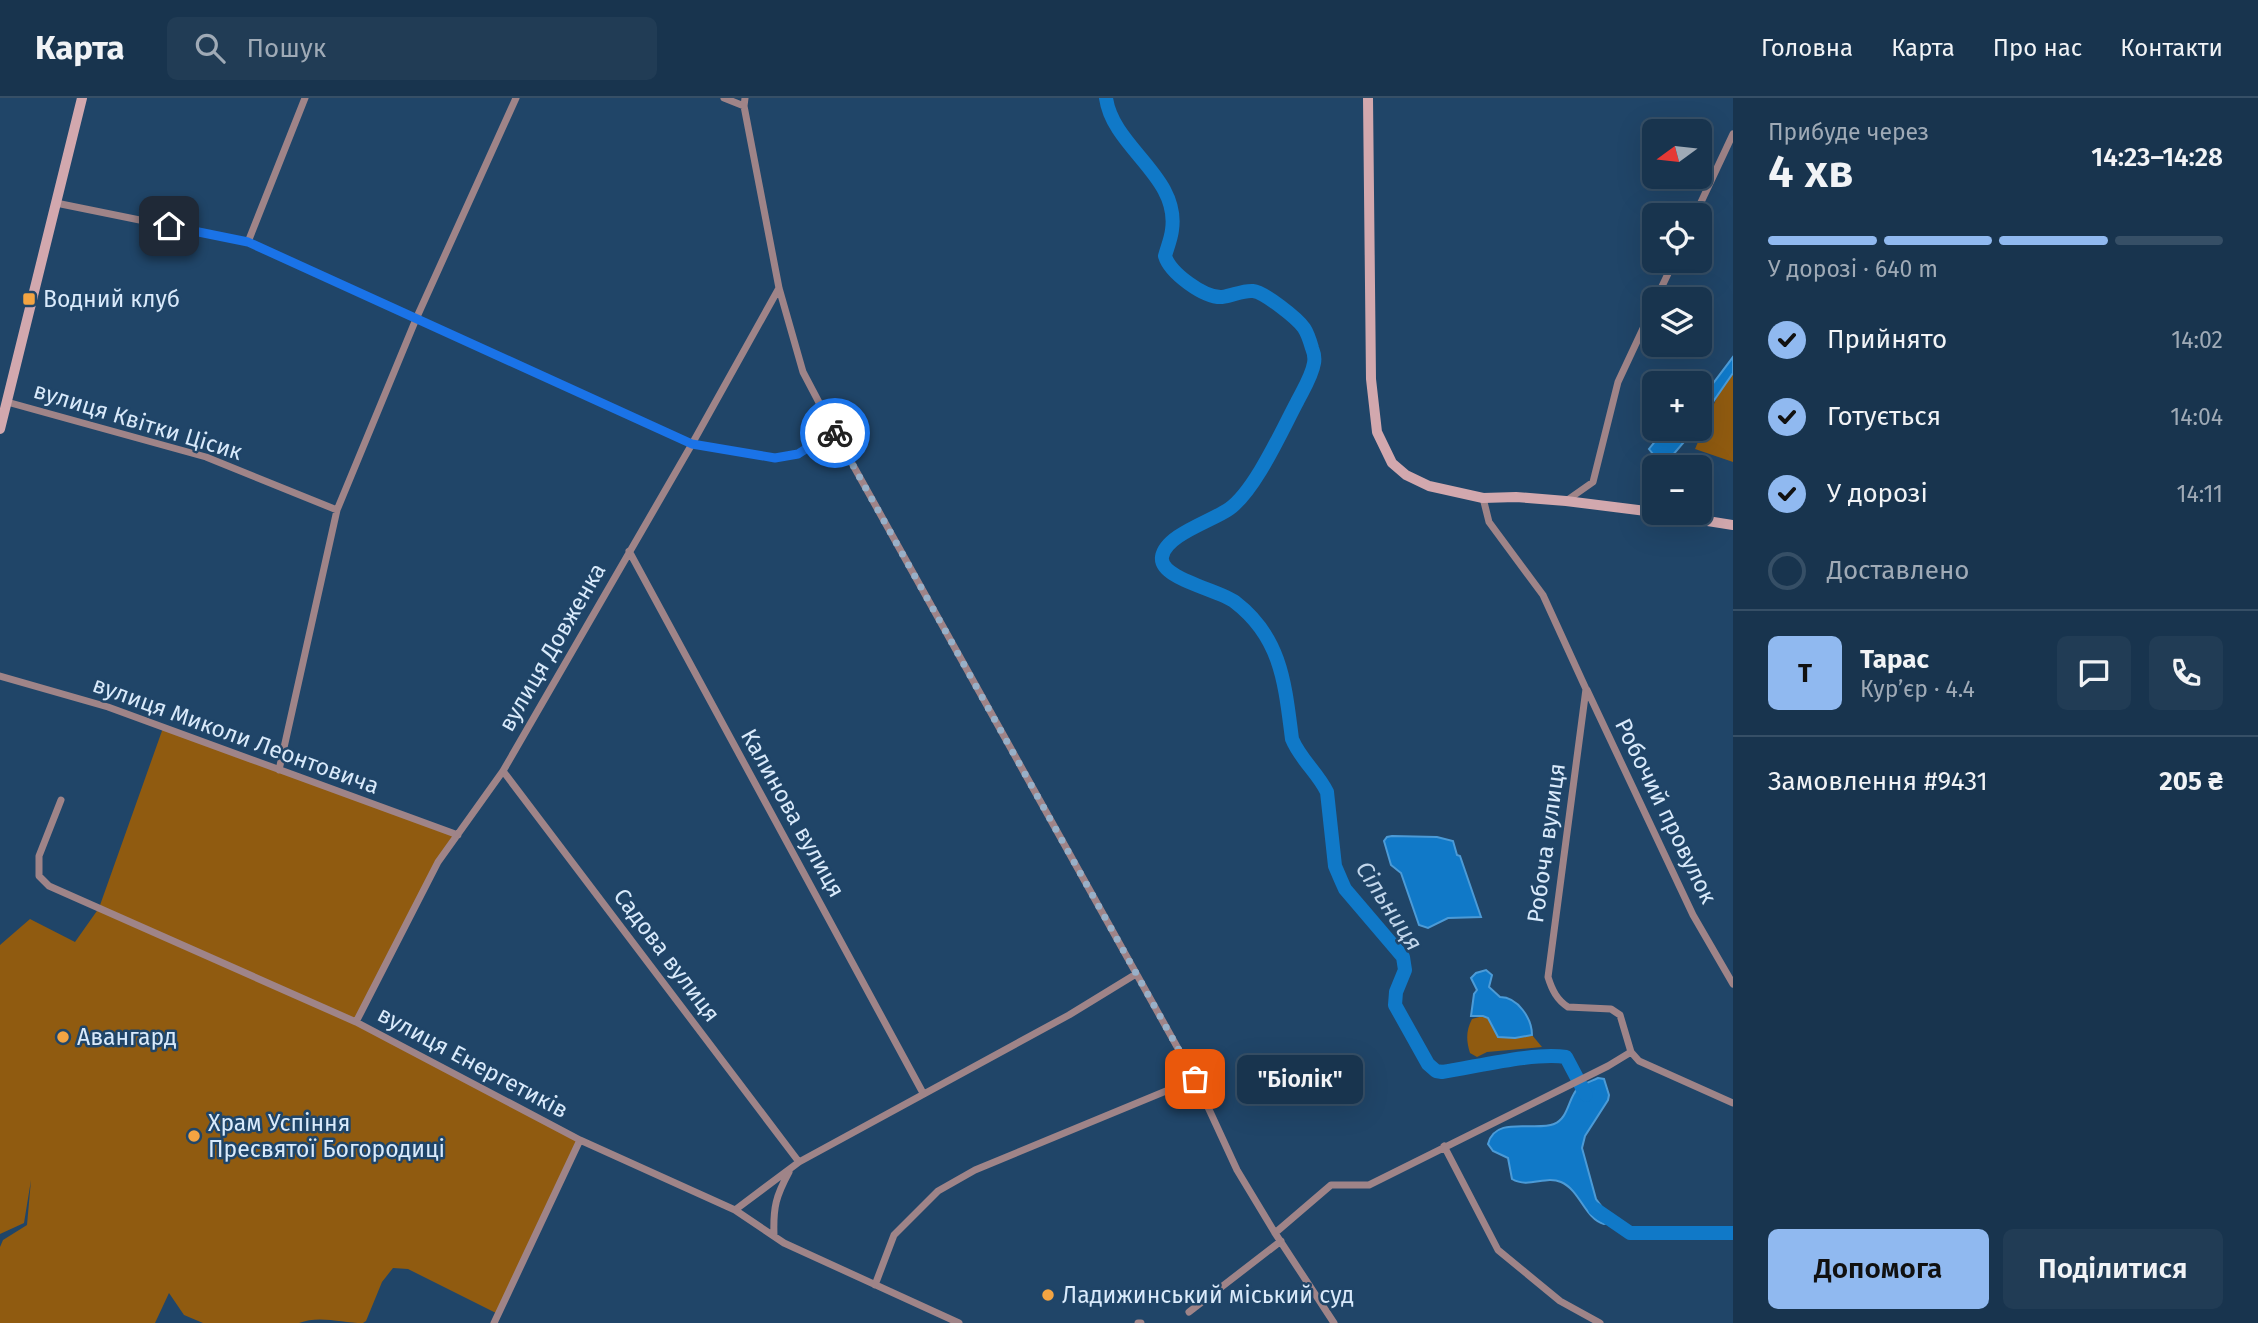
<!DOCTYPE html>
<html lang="uk">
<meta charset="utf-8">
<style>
body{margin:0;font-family:"Fira Sans",sans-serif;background:#213c55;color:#f1f3f6;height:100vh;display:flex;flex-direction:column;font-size:26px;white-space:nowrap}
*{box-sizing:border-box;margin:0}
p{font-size:23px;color:#9faab6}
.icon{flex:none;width:38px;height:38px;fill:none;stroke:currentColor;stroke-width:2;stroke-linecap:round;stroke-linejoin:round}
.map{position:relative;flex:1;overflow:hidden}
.drawer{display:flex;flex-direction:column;background:#18344e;width:525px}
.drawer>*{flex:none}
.needle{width:46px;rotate:255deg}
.fabs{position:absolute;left:1642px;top:21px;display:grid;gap:14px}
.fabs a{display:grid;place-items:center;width:70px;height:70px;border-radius:10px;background:#18344e;box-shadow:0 7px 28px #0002,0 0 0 2px #364f66;font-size:35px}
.pin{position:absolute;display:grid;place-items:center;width:60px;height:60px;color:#fff;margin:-30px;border-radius:14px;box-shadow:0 4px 10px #0006}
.courier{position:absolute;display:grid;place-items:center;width:70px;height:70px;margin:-35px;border:5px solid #1a73e8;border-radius:50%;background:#fff;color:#222;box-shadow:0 2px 9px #0007}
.bubble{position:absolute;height:49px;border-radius:10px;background:#18344e;box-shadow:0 7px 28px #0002,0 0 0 2px #364f66;font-size:23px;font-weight:600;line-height:49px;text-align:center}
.overview em{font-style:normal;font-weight:600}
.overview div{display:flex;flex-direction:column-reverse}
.overview{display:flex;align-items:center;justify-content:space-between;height:119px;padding:0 35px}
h1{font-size:46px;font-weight:600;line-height:52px}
.bar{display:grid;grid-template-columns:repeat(4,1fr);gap:10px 7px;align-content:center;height:84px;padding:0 35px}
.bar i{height:9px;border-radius:5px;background:#364f66}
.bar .on{background:#90b9f0}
.bar p{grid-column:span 4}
.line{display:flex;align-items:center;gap:18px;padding:0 35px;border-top:2px solid #364f66}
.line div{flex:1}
.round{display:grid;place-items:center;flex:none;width:74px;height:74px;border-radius:10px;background:#213c55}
ol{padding:0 35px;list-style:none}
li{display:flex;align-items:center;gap:21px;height:77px}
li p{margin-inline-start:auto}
li .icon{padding:7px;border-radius:50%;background:#90b9f0;color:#111;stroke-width:4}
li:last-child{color:#9faab6}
li i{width:38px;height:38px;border:4px solid #364f66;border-radius:50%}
.primary-button{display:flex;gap:14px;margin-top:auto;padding:14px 35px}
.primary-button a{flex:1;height:80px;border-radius:10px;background:#90b9f0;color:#111;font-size:28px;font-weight:600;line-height:80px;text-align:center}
.primary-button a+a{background:#213c55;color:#f1f3f6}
header{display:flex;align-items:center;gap:42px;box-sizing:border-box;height:98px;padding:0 35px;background:#18344e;border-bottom:2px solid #364f66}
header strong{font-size:33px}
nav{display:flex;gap:38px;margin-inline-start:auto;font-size:24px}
.search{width:490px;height:63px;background:#213c55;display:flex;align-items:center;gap:18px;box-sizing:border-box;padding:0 24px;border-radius:10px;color:#9faab6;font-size:26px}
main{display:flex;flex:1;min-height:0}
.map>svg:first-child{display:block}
</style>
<header>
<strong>Карта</strong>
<div class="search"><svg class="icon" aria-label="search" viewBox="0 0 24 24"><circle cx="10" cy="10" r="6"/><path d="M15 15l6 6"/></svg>Пошук</div>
<nav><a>Головна</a><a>Карта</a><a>Про нас</a><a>Контакти</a></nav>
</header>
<main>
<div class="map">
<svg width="1733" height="1225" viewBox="0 0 1733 1225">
<rect width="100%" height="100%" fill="#204568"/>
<path fill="#905b10" d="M1733 261V364L1695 351Z
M163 630 458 737 439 763 356 924 580 1042 498 1216 408 1171 393 1170 382 1184 366 1223 363 1225C342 1225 319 1217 299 1225H203L184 1217 169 1195 155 1225H0V1149L3 1142 27 1127 31 1082 24 1125 0 1136V847L30 821 75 844 99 810Z
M1483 918C1508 928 1490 944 1532 937L1542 949 1487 954 1477 959 1470 955C1466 942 1466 933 1472 921Z"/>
<path fill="#1079c8" stroke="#4c9bd7" stroke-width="2" d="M1733 259V275L1699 324V304Z
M1668 331H1695L1672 358 1661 366 1649 351 1661 336Z
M1392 738 1437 739 1453 743 1457 757 1460 758 1481 819 1448 820 1428 830 1419 827 1401 775 1391 767 1384 743 1387 739Z
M1486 872 1492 877 1489 889 1500 899C1518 899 1532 921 1532 937L1515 940 1498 939 1488 920 1483 918H1471L1474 896 1477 892 1471 880 1476 875Z
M1598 980 1604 981 1609 997 1608 1002 1585 1038 1582 1050 1596 1101 1611 1121 1609 1125 1604 1126C1585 1121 1580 1092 1561 1084 1545 1077 1529 1091 1512 1081L1508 1060 1493 1053 1488 1046C1495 1017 1535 1034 1554 1026 1569 1020 1568 1000 1578 990 1583 986 1592 983 1598 980Z"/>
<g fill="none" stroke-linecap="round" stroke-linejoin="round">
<path stroke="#1079c8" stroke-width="14" d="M1106 0C1113 50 1180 78 1172 132 1171 141 1167 150 1165 158 1170 175 1204 200 1222 199 1232 198 1243 192 1253 193 1264 194 1297 220 1304 230 1308 236 1310 243 1312 250 1314 255 1315 260 1314 265 1312 278 1303 292 1297 304 1282 332 1255 393 1229 411 1212 423 1165 437 1162 459 1159 481 1220 492 1235 504 1282 540 1285 587 1292 641 1300 661 1318 675 1327 694L1335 768 1341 782 1345 791 1403 859 1405 872 1396 894 1395 907 1428 966 1436 973 1442 974C1476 969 1534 954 1566 959L1586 997
M1595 1111 1630 1135H1733"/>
<path stroke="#9f8488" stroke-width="7" d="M724 0 744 8
M745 0 744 8 779 190 803 274 834 333 1195 981 1237 1072 1275 1135 1334 1225
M56 105 248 144 692 346 775 360 798 356 834 333
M1695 117 1733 36
M248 144 305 0
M1656 201 1674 163
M7 304 206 359 337 412
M1483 400 1489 424 1543 497 1586 591 1548 879C1552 892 1557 902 1568 909L1611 911 1620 917 1631 954 1639 963 1733 1005
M1566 403 1593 384 1618 284 1654 207
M629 453 923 995
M0 578 108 609 458 737
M1587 592 1693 817 1733 886
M279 672 337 412 416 221 516 0
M503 673 799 1064
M61 702 39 758V778L49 788 356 924 580 1042 735 1112 784 1145 959 1225
M356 924 438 764 503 673 692 346 779 190
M1444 1048 1498 1152 1560 1203 1600 1225
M735 1112 799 1064 1069 917 1136 876
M1275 1135 1331 1087H1369L1608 968 1631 954
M774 1137C773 1109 776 1098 789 1074
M875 1187 894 1137 938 1093 975 1072 1195 981
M1189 1214 1281 1143
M494 1225 580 1042
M1138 1225H1141"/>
<path stroke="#d2a8ae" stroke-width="10" d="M1368 0 1371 281 1377 334 1392 365 1406 377 1429 388 1483 400 1516 399 1566 403 1654 414
M0 331 82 0
M1657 415 1733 427"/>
</g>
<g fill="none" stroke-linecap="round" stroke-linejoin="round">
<path stroke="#98b0c8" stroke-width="7" stroke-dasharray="0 12.6" d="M835 335 1195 981"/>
<path stroke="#1a73e8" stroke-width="9" d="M169 128 248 144 692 346 775 360 798 356 834 333 835 335"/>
</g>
<g fill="#f3a442" stroke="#204568" stroke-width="2.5">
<rect x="22" y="194" width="14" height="14" rx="3.5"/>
<circle cx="63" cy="939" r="7"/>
<circle cx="194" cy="1038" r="7"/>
<circle cx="1048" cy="1197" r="7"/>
</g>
<g text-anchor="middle" stroke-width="5" stroke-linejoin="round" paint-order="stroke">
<g font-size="23" fill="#d9eafb" stroke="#204568" text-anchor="start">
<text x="43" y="209">Водний клуб</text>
<text x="77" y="947">Авангард</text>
<text x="208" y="1033">Храм Успіння<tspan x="208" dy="26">Пресвятої Богородиці</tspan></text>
<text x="1062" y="1205">Ладижинський міський суд</text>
</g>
<g font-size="23" fill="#d9eafb" stroke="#204568">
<text transform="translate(138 323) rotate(17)" y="8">вулиця Квітки Цісик</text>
<text transform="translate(552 549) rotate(-60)" y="8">вулиця Довженка</text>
<text transform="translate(236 637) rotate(20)" y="8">вулиця Миколи Леонтовича</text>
<text transform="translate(1666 713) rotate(64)" y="8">Робочий провулок</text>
<text transform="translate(793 715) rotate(61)" y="8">Калинова вулиця</text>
<text transform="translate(1546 745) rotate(-82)" y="8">Робоча вулиця</text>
<text transform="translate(667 857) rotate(53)" y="8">Садова вулиця</text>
<text transform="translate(473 964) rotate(28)" y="8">вулиця Енергетиків</text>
</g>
<g font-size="24" font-style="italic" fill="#c2d6eb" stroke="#204568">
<text transform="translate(1389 808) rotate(57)" y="8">Сільниця</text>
</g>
</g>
</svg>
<div class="fabs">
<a><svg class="needle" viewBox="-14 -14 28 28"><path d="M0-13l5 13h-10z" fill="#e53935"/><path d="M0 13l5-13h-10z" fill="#9faab6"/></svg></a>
<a><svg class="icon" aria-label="locate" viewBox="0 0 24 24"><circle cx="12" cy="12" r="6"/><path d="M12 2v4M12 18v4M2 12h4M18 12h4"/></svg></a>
<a><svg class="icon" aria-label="layers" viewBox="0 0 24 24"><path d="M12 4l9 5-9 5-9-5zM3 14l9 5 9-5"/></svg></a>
<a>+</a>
<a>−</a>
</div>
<div class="pin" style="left:1195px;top:981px;background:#ea580c"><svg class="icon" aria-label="bag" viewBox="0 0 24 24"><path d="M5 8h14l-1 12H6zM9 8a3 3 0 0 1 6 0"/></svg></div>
<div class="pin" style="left:169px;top:128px;background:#1f2937"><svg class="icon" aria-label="home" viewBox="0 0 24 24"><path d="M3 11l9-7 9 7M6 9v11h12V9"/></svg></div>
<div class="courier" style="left:835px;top:335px"><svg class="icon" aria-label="bike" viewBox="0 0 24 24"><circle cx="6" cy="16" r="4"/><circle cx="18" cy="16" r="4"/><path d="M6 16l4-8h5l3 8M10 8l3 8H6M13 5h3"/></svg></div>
<div class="bubble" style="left:1237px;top:957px;width:126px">&quot;Біолік&quot;</div>
</div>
<section class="drawer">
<div class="overview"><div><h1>4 хв</h1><p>Прибуде через</p></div><em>14:23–14:28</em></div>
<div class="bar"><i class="on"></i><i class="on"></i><i class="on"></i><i></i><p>У дорозі · 640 m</p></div>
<ol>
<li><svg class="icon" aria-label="check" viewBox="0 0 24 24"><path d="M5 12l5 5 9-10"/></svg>Прийнято<p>14:02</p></li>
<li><svg class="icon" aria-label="check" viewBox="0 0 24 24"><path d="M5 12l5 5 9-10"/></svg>Готується<p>14:04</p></li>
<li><svg class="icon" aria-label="check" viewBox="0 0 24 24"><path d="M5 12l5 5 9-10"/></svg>У дорозі<p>14:11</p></li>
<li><i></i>Доставлено</li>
</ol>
<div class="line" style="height:126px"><b class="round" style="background:#90b9f0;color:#111">Т</b><div><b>Тарас</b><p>Кур’єр · 4.4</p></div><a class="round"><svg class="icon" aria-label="chat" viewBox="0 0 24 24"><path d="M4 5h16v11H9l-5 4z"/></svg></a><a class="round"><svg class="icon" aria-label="phone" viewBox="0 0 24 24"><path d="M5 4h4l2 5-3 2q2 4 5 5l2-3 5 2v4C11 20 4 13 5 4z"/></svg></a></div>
<div class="line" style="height:91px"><div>Замовлення #9431</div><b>205 ₴</b></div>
<div class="primary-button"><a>Допомога</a><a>Поділитися</a></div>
</section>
</main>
